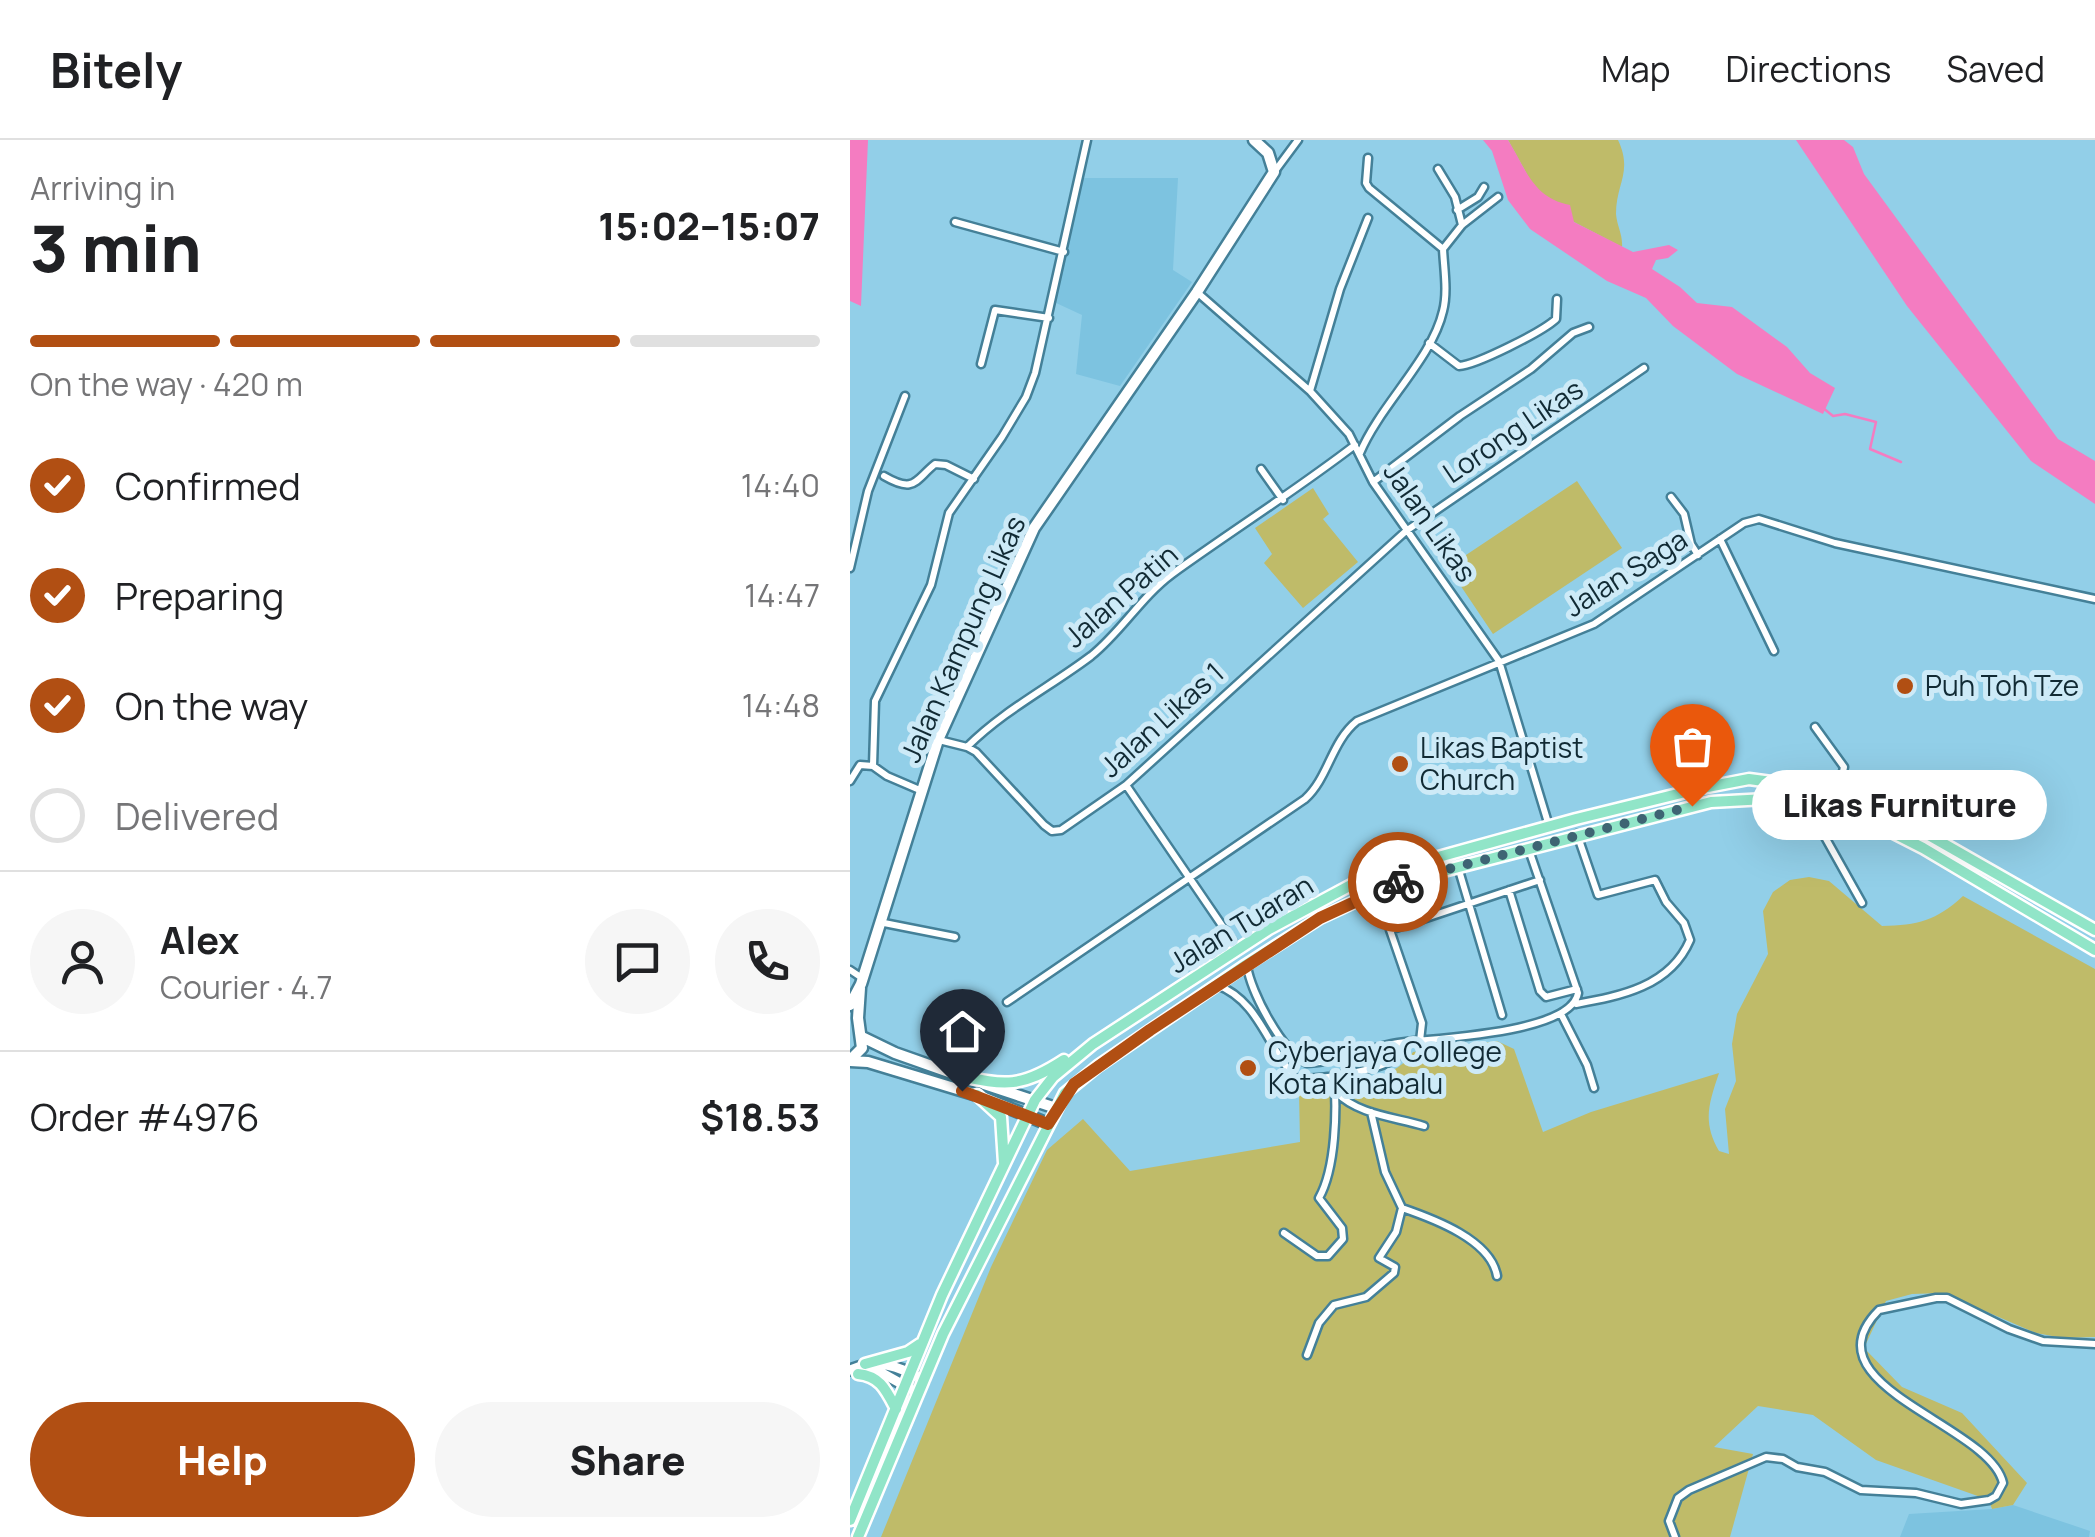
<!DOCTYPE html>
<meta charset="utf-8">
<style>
body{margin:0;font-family:Manrope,sans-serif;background:#f6f6f6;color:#202124;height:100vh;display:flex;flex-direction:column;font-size:38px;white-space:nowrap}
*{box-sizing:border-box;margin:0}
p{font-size:32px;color:#757577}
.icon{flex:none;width:55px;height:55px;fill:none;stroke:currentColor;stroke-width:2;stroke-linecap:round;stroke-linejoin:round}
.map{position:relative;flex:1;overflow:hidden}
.details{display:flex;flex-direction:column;background:#fff;width:850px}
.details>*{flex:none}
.pin{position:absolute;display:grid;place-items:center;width:85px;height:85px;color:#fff;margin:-102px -42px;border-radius:50% 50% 50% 0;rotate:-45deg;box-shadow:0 0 10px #0007}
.pin .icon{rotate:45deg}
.courier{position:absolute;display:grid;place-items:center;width:100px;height:100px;margin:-50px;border:8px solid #b14f13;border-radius:50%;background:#fff;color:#222;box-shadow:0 2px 12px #0007}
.bubble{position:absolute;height:70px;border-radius:35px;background:#fff;box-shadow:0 10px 40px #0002;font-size:32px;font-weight:800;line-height:70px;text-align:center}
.headline em{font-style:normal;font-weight:800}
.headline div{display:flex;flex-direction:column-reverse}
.headline{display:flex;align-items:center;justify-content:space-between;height:170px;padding:0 30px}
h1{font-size:65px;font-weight:800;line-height:75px}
.bar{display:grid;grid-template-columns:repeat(4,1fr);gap:15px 10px;align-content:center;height:120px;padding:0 30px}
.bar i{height:12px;border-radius:8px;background:#e0e0e0}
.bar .on{background:#b14f13}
.bar p{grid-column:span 4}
.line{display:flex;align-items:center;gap:25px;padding:0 30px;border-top:2px solid #e0e0e0}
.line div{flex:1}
.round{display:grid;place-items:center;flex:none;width:105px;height:105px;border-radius:52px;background:#f6f6f6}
ol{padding:0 30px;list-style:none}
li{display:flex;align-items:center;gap:30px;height:110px}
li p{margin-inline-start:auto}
li .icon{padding:10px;border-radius:50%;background:#b14f13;color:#fff;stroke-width:4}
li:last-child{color:#757577}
li i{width:55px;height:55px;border:5px solid #e0e0e0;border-radius:50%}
.button{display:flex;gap:20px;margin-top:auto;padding:20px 30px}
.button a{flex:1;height:115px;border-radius:60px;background:#b14f13;color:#fff;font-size:40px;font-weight:800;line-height:115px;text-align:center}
.button a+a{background:#f6f6f6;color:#202124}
header{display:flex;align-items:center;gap:60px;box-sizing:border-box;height:140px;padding:0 50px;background:#fff;border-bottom:2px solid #e0e0e0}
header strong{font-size:48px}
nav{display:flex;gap:55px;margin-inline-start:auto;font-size:35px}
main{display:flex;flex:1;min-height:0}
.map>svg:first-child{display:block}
</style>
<header>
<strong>Bitely</strong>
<nav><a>Map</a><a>Directions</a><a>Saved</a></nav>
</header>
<main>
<section class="details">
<div class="headline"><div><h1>3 min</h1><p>Arriving in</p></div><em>15:02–15:07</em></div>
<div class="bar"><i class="on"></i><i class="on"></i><i class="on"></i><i></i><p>On the way · 420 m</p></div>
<ol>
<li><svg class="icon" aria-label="check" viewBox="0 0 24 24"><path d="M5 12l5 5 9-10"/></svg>Confirmed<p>14:40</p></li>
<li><svg class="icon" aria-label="check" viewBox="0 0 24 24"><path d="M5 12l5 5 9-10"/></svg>Preparing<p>14:47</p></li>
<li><svg class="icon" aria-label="check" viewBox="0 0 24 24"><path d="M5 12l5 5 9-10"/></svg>On the way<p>14:48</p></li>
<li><i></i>Delivered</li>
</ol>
<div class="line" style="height:180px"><a class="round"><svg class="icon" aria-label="person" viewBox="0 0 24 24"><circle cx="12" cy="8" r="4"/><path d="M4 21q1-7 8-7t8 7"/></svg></a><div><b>Alex</b><p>Courier · 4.7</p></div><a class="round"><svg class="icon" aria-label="chat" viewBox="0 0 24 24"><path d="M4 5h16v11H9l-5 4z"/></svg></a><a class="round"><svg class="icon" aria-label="phone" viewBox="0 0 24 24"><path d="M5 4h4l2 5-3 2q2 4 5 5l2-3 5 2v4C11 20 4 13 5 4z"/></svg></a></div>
<div class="line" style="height:130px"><div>Order #4976</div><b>$18.53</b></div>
<div class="button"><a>Help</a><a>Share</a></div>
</section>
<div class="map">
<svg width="1245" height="1397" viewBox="0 0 1245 1397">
<rect width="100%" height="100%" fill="#92cfe8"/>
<path fill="#7dc3e0" d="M233 38H328L323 130 342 142 270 246 226 234 232 175 204 162Z
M1163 1365 1240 1391 1239 1397H1050L1059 1374 1142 1369Z"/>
<path fill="#bfbb69" d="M658 0H768C783 32 766 43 766 74 767 86 773 95 772 107L724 82 684 47Z
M727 341 772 408 643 494 598 427Z
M463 348 479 374 473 379 508 422 453 468 414 423 422 414 405 388Z
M959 737 979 741 1032 786C1068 785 1086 781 1113 756L1245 829V1197L1213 1198 1186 1193 1093 1153 1062 1154 1036 1161 1014 1208 1052 1247 1112 1273 1177 1343 1163 1365 1142 1369 1139 1360 1026 1320 963 1275 908 1266 864 1307 903 1314 880 1397H31L141 1127 197 1010 233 979 280 1031 450 1002 449 951C483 947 543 944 563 912L647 901 664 909 693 992 741 972 869 933C859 963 852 982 869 1011L879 1014 875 969 886 941 882 904 887 874 918 814 913 771 923 752 940 740Z"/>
<path fill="#f47cc1" d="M0 0H18L11 166 0 161Z
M633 0H658C676 29 683 58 720 65L724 82 783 112 819 105 828 110 818 118 806 120 802 129 830 147 847 163 882 167 937 207 960 233 985 248 973 274 887 234 823 186 796 158 757 141 680 89 658 60 642 11Z
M946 0H994L1003 7 1014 34 1208 299 1245 321V364L1181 321 1057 166Z"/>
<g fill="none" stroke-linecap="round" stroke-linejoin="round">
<path stroke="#f47cc1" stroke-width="2.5" d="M973 268 983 276 995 274 1026 282 1020 309 1051 322"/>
<g stroke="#448098" stroke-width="11">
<path id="minor" d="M588 29 605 57 612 85
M425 31 448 0
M607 70 628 57 634 47
M105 82 214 112
M593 109 612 85 648 57
M348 153 460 251 499 294 523 342 649 521 699 686
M579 203 609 226C626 225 692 192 706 179L707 159
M131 224 145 170 199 178
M460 251 490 149 518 78
M510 313C530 265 582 219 593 171 598 152 594 129 593 109L519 48 516 43 518 18
M411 329 433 360
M34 336C65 354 65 340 85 324L96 325 124 339
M523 342 610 276 681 229 723 193 739 187
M821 357 834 374 841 404 848 415
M870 399 924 511
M0 428 18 351 55 256
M965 587 994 627 989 650
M89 600 117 607 126 612 194 685 202 691 211 690 276 645 556 391 794 228
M117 607C154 570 200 547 241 516 271 492 291 457 322 434 383 390 445 351 505 305
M0 641 10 625 23 626
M276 645 388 809
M72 651 37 636 23 626 25 561 81 445 99 373 152 297 176 257 185 233 237 0
M966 681 1012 763
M952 694 966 681 967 665
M608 727 652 875
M659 750 690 851 696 857 727 849
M29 782 105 797
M397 826C401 852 432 912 457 923 488 922 518 908 548 903 584 898 721 894 728 853L679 710
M0 830 12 838
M367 845C408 860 418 907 445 938 467 941 528 931 546 918L547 904
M157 862 455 659C479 637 481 602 507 581L744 484 894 383 909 379 985 403 1245 459
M726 864C770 856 820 847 840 800L834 783 816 762 805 740 748 755 727 694
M711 874 737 925 744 948
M570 901 572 883 540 790 690 740
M486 952C508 975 545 977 574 986
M521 972 535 1032 552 1068C584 1079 641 1100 647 1136
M434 1093 467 1116H478L493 1099 492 1088 469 1058C486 1028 487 969 484 934
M457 1215 469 1183 484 1165 516 1157 544 1133 545 1127 529 1118 546 1092 552 1068
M825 1397 819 1381 828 1358 839 1350 916 1317 933 1319 947 1327 975 1332 1011 1350 1066 1353 1111 1364 1139 1360 1146 1356 1153 1343C1140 1284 953 1246 1029 1170L1086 1158H1097L1159 1189 1193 1201 1245 1204"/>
</g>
<g stroke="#448098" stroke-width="14">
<path id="tertiary" d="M0 1230C28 1218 48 1226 74 1240
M12 1233H32L68 1253"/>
</g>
<g stroke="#448098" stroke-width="15">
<path id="secondary" d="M0 865 11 844 88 600 184 388 347 152 424 32 418 13 404 0
M12 897 45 913 113 937
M1 919 12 908 8 878 10 848
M0 921 18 922 127 955 198 984
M134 944 206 968"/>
</g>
<g stroke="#fff" stroke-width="15">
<path id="primary" d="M107 935C156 946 171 948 214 920
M127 955 151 977 154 1023
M15 1224 58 1212 70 1204
M8 1234C30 1236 36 1250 46 1269
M0 1380 92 1155 185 960 203 937 243 904 419 789 516 737 726 679 852 648 899 639 989 651 1033 669 1245 790
M8 1397 93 1194 215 953 248 926 396 825 470 778 543 744 861 662 933 658 967 664 1020 681 1073 708 1245 810"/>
</g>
<use href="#minor" stroke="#fff" stroke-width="6"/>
<use href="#tertiary" stroke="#fff" stroke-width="9"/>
<use href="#secondary" stroke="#fff" stroke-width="10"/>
<use href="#primary" stroke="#91e5c8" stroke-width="10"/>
</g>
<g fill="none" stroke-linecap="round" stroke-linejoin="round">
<path stroke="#3e6473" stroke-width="10" stroke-dasharray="0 18" d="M548 742 842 666"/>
<path stroke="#b14f13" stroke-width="12" d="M112 951 198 984 224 944 300 890 470 778 548 742"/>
</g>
<g fill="#b14f13" stroke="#cdeaf7" stroke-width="4">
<circle cx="1055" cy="546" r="10"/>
<circle cx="550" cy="624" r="10"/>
<circle cx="398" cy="928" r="10"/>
</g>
<g text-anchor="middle" stroke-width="10" stroke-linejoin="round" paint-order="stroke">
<g font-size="28" fill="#112a34" stroke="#cdeaf7">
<text transform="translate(663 291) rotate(-34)" y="10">Lorong Likas</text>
<text transform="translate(580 382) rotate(55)" y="10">Jalan Likas</text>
<text transform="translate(776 433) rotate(-32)" y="10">Jalan Saga</text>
<text transform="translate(271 456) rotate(-41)" y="10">Jalan Patin</text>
<text transform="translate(113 499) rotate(-66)" y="10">Jalan Kampung Likas</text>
<text transform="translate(312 580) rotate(-42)" y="10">Jalan Likas 1</text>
<text transform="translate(391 784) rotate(-31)" y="10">Jalan Tuaran</text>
</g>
<g font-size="28" fill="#112a34" stroke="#cdeaf7" text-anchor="start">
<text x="1075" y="556">Puh Toh Tze</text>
<text x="570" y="618">Likas Baptist<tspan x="570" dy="32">Church</tspan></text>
<text x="418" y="922">Cyberjaya College<tspan x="418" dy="32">Kota Kinabalu</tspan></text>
</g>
</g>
</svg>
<div class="pin" style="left:842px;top:666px;background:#ea580c"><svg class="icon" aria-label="bag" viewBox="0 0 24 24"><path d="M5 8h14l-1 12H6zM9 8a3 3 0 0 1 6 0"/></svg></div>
<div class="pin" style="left:112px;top:951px;background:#1f2937"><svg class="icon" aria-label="home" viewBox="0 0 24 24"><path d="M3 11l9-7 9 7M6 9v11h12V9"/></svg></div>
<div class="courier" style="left:548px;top:742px"><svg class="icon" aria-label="bike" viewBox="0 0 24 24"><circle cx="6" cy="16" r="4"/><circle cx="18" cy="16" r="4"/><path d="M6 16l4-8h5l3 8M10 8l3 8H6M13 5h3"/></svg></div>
<div class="bubble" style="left:902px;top:630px;width:295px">Likas Furniture</div>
</div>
</main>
